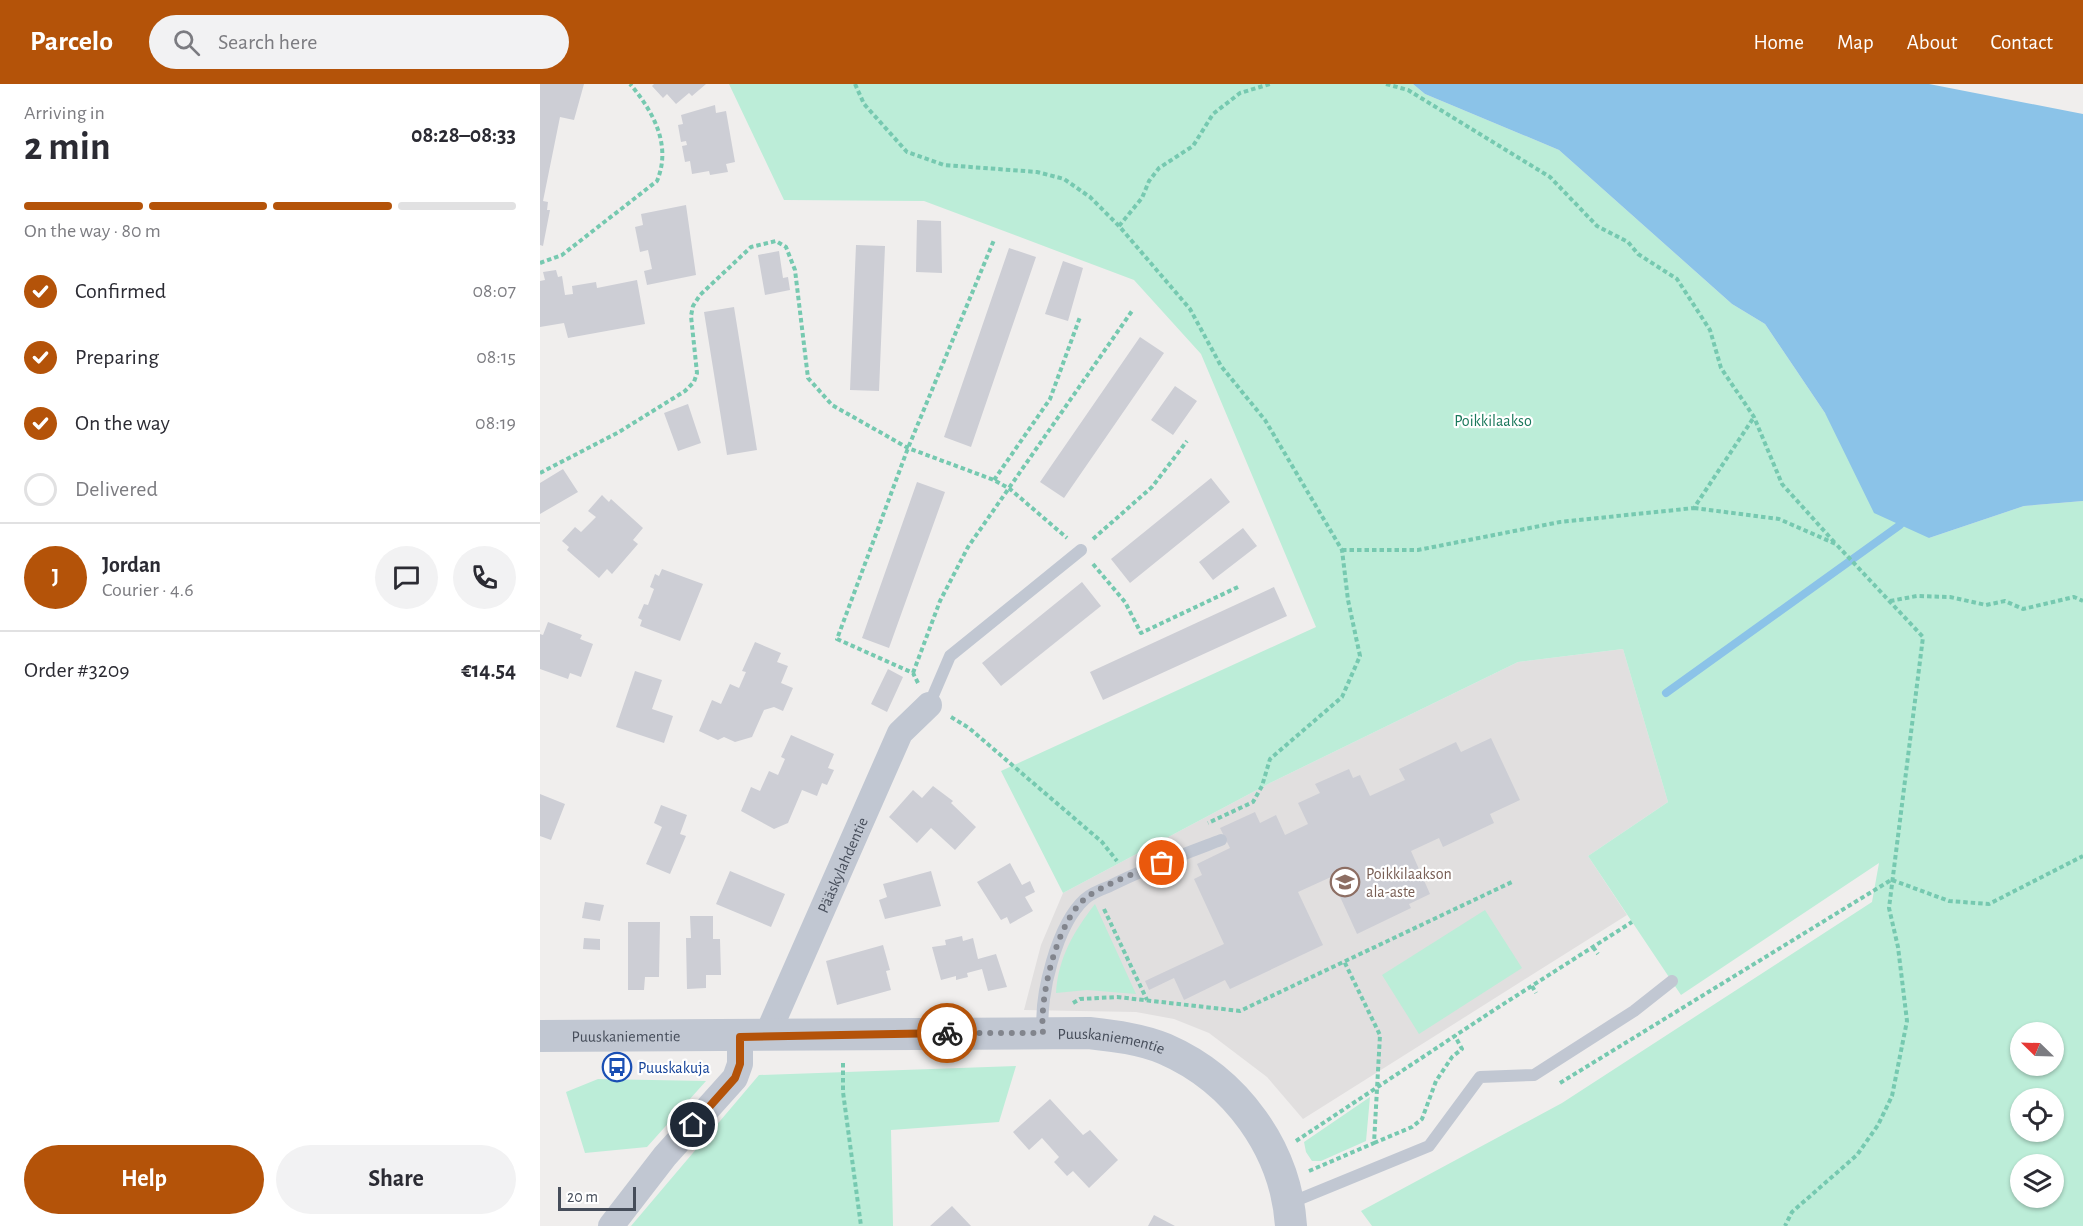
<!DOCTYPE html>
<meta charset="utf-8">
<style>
body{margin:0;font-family:"Alegreya Sans",sans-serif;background:#f2f2f3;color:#2b2b33;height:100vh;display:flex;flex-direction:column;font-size:22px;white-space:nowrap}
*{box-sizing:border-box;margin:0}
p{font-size:20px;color:#7c7c81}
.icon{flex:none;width:33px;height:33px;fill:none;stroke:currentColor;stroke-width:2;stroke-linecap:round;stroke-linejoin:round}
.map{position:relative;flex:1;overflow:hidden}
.drawer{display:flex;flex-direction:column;background:#fff;width:540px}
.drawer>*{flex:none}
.needle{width:39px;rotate:293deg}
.fabs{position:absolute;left:1470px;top:938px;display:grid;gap:12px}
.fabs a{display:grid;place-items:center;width:54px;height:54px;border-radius:50%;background:#fff;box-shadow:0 2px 4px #0004;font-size:30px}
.scale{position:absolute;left:18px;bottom:15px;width:78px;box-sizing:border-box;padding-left:6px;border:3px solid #464d5a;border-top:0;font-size:16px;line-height:21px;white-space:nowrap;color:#464d5a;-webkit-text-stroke:4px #fff;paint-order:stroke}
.pin{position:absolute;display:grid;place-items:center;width:51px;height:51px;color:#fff;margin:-26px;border:3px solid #fff;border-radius:50%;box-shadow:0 2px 6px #0007}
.courier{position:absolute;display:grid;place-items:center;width:60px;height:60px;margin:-30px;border:4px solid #b45309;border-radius:50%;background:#fff;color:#222;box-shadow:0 2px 8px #0007}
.summary em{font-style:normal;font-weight:700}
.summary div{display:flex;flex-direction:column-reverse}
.summary{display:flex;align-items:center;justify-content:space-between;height:102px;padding:0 24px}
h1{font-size:39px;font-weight:700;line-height:45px}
.bar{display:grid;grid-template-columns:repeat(4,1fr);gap:9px 6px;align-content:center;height:72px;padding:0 24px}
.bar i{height:8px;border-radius:4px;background:#e1e1e2}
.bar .active{background:#b45309}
.bar p{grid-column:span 4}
.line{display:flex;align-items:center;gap:15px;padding:0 24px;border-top:2px solid #e1e1e2}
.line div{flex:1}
.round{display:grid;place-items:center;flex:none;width:63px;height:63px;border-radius:32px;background:#f2f2f3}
ol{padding:0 24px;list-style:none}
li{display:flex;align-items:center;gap:18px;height:66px}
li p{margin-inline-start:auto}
li .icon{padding:6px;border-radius:50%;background:#b45309;color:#fff;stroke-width:4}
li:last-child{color:#7c7c81}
li i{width:33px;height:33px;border:3px solid #e1e1e2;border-radius:50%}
.action{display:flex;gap:12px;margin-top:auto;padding:12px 24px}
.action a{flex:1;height:69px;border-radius:36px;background:#b45309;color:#fff;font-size:24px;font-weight:700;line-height:69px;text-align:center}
.action a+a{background:#f2f2f3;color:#2b2b33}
header{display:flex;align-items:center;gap:36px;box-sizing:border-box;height:84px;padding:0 30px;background:#b45309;color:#fff}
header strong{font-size:28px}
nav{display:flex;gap:33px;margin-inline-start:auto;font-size:21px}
.search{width:420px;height:54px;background:#f2f2f3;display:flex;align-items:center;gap:15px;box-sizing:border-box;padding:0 21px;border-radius:33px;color:#7c7c81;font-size:22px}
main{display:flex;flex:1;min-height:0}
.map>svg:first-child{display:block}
</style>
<header>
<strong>Parcelo</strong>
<div class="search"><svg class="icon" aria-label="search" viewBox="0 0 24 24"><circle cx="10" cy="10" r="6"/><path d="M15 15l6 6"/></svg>Search here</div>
<nav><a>Home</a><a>Map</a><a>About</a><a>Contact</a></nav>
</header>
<main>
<section class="drawer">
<div class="summary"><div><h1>2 min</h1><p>Arriving in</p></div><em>08:28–08:33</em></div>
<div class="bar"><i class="active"></i><i class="active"></i><i class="active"></i><i></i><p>On the way · 80 m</p></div>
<ol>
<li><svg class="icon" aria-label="check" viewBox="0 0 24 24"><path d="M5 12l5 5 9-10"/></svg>Confirmed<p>08:07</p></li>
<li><svg class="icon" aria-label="check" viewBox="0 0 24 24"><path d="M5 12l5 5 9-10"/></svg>Preparing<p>08:15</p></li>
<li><svg class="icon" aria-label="check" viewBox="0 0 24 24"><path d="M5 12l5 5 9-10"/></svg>On the way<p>08:19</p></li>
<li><i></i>Delivered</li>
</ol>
<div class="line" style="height:108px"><b class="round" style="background:#b45309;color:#fff">J</b><div><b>Jordan</b><p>Courier · 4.6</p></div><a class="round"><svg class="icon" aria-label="chat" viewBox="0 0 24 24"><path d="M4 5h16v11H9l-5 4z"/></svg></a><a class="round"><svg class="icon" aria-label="phone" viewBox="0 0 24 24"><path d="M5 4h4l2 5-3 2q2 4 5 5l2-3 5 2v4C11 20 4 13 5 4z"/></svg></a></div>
<div class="line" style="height:78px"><div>Order #3209</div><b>€14.54</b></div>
<div class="action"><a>Help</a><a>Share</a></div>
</section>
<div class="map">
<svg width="1543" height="1142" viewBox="0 0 1543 1142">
<rect width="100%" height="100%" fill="#f0eeed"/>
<path fill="#e1dfdf" d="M1083 565 1128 718 1048 772 1087 831 763 1035 727 993 669 949 634 935 596 928 484 926 501 861 523 809 730 699 978 578Z"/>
<path fill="#bcedd8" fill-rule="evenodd" d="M189 0H873L885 10 1019 66 1192 220 1225 240 1285 329 1389 454 1484 422 1543 417V1142H832L821 1127 1022 1019 1332 818 1339 779 1141 911 1048 772 1128 718 1083 565 978 578 730 699 523 809 461 687 776 543 661 270 594 196 384 117 244 116ZM1480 948H1514V981H1480ZM1480 1014H1514V1047H1480ZM1480 1080H1514V1113H1480Z
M555 820 596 910 547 906 516 909C518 874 534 847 555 820Z
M945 826 982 884 879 950 842 891Z
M476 982 459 1038 351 1046 353 1142H91L219 991Z
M58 995 166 997 107 1063 45 1069 26 1008Z
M830 1013 826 1057 781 1077H772L766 1068 764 1058Z"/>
<path fill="#8bc3e8" d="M873 0H1389L1543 30V417L1484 422 1389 454 1334 429 1285 329 1225 240 1192 220 1019 66 885 10Z"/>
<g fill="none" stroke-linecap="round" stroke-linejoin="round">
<path stroke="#8bc3e8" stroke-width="8" d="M1126 609 1360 441"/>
</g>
<path fill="#cdced5" d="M0 0H44L34 36 20 33 3 117 8 118 7 126H10L3 162 0 161Z
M114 0H166L152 12 149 9 136 20 127 10 123 14 112 2Z
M175 21 176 29 186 27 195 78 186 80 188 88 170 91 169 87 152 90 150 77 145 78 142 62 147 61 146 57 141 58 138 41 143 40 141 31Z
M146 121 156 191 107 201 104 187 112 185 108 166 100 168 95 143 103 141 101 130Z
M377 136 401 137 402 189 376 188Z
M316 161 345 162 339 307 310 306Z
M469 164 496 173 431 363 404 353Z
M239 167 243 194 248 193 250 206 225 211 218 171Z
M523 177 543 184 528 237 505 230Z
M16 186 18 193 22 192 25 211 33 210 32 202 56 198 57 204 97 196 105 240 28 254 24 239 0 243V197L5 196 3 188Z
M194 223 217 366 187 371 164 228Z
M600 253 624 269 524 414 500 398Z
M635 302 657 317 633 351 611 336Z
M148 320 161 359 138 367 124 329Z
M23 385 38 408 0 430V399Z
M671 394 690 418 590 499 571 475Z
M377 398 405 408 349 564 322 554Z
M62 411 69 418 71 415 103 444 93 456 98 460 72 490 67 485 59 494 27 466 29 463 22 457 35 443 41 448 56 433 48 427Z
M703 444 717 462 673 496 659 478Z
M122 485 163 500 140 557 100 542 102 536 98 534 104 520 108 521 114 505 110 503 115 490 119 492Z
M542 498 561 522 461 602 442 579Z
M734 503 747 532 563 616 550 588Z
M8 538 42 551 40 555 53 560 41 593 30 589 28 595 0 585V550L3 551Z
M215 558 241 569 237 578 248 582 241 599 253 604 243 627 234 623 224 626 212 653 195 658 184 653 178 656 159 647 172 616 181 620 190 600 199 604 206 588 202 587Z
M348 585 363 593 347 628 331 620Z
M95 587 122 596 112 625 133 632 124 659 76 643Z
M251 651 294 670 288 684 294 686 287 701 282 699 277 712 262 706 248 739 234 745 201 727 211 703 220 707 229 687 238 691 245 675 241 673Z
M951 654 980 716 950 730 954 739 903 763 899 754 871 767 890 810 869 820 871 824 817 850 791 793 758 808 783 861 690 905 685 896 644 916 634 894 609 906 605 897 684 860 654 795 662 791 657 780 690 764 680 744 715 728 720 739 736 731 745 751 768 740 758 719 780 709 775 700 809 685 813 694 820 691 830 712 865 696 859 685 916 658 921 668Z
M393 702 413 717 411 719 436 743 415 766 391 744 377 759 349 733 373 706 382 714Z
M0 710 25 720 11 756 0 752Z
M121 721 147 731 140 750 146 752 130 790 106 780 122 743 114 739Z
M470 779 482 801 490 797 495 808 485 813 493 827 470 840 467 833 461 836 437 798Z
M190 787 245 810 231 843 176 820Z
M391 787 401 822 345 835 339 816 347 813 343 800Z
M45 818 64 821 60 837 42 834Z
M150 832H173V855H180L181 891H166V904L147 905 146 854H151Z
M88 838H120L119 893H105L104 906H88Z
M422 852 423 857 433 854 438 875 456 870 467 903 448 907 442 885 427 889 428 893 416 896V892L401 896 392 863 406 861 405 856Z
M44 854 60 855V866L43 865Z
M343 861 350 886 346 887 351 906 297 921 286 877Z
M510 1015 543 1051 550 1046 578 1076 549 1104 533 1087 527 1092 514 1078 519 1073 502 1054 489 1066 473 1048Z
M412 1122 431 1142H390Z
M614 1131 635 1142H608Z"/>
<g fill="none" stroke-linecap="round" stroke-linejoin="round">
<path stroke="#76c9b0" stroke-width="4" stroke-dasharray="4.5 3" stroke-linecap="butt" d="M315 0 324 20 367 68 404 81 497 88 524 95 550 113 579 142 650 225 681 282 725 336 802 466 808 516 820 572 802 613 730 675 722 702 713 718 668 739
M846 0 868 6 1010 93 1057 142 1088 158 1098 170 1137 195 1170 246 1181 284 1214 333 1242 400 1295 459
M579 142 602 114 609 97 619 84 653 62 673 30 700 9 730 0
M0 179 22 171 117 97C132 61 113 27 90 0
M0 389 79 348 145 307 154 298 157 289 151 232 153 222 160 211 211 163 236 157 246 163 255 186 268 294 292 321 368 364 454 396 470 405 527 454
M454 396 510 315 540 233
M1154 424 1239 435 1296 460 1383 553 1349 824 1358 863 1367 937 1352 1012 1338 1041 1317 1071 1252 1128 1245 1142
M553 455 612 403 647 357
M802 466H878L1020 438 1154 424 1214 333
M553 480 585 518 601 549 698 503
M1350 517 1377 512 1410 513 1446 521 1465 517 1483 525 1534 513 1543 517
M373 589 400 517 428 463 592 227
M378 599 373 589 297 555 368 364 454 156
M411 633 429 644 562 758 577 777
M1352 796 1409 817 1449 820 1543 772
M564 825 607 916
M1053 863 1058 870
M992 902 996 909
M533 919 540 915 577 913 700 927 974 797
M303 979V1008L321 1142
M1020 999 1351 796
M756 1057 954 926 1092 838
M834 1059 872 1043 882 1035 896 997 912 973 922 965 915 952
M769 1087 834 1059 840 951 804 877"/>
<path stroke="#c1c7d2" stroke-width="12" d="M389 621 410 572 541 466
M503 948C499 912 517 840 545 815 551 809 562 805 570 802 605 784 644 770 681 756
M750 1119 889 1062 940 993 994 991 1094 927 1132 897"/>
<g stroke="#c1c7d2" stroke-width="26">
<path id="s1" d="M227 951 360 649 389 621"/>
<path d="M71 1142 125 1072 195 994 200 980V953"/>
</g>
<path stroke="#c1c7d2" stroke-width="32" id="s2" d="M0 952 549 949C575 952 601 955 625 965 696 996 746 1065 751 1142"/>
</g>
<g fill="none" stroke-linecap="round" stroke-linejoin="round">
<path stroke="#82858d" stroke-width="6" stroke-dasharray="0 10.8" d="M407 949H503C499 914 517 835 547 813 569 798 598 788 622 779"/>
<path stroke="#b45309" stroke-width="8" d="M153 1041 195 994 200 980V953L407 949"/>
</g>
<defs>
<g id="school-ring" transform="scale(1.5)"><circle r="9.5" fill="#fff" stroke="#8d6e63" stroke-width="1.5"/><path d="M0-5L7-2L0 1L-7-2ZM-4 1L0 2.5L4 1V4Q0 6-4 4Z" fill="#8d6e63"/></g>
<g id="bus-ring" transform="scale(1.5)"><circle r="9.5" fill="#fff" stroke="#1a4fb4" stroke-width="1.5"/><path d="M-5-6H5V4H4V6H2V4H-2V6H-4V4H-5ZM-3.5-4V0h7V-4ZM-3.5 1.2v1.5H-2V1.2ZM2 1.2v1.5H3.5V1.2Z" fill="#1a4fb4"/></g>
</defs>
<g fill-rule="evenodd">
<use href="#school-ring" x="805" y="798"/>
<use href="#bus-ring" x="77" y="983"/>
</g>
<g text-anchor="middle" stroke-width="4.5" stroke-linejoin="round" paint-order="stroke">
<g font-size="16" fill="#1a785b" stroke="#fff">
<text x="953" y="342">Poikkilaakso</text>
</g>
<g font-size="16" fill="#464d5a" stroke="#fff">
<text dy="6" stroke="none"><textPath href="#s1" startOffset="186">Pääskylahdentie</textPath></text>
<text dy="6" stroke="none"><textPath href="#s2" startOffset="86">Puuskaniementie</textPath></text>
<text dy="6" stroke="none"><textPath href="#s2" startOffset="572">Puuskaniementie</textPath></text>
</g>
<g font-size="16" fill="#785e54" stroke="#fff" text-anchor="start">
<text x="826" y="795">Poikkilaakson<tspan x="826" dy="18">ala-aste</tspan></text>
</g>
<g font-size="16" fill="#164399" stroke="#fff" text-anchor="start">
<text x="98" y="989">Puuskakuja</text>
</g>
</g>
</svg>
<div class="fabs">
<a><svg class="needle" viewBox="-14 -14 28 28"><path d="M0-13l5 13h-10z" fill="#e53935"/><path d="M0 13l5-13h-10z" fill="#7c7c81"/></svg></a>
<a><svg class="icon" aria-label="locate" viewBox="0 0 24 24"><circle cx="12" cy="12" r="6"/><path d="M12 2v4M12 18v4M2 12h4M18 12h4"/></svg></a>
<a><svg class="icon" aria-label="layers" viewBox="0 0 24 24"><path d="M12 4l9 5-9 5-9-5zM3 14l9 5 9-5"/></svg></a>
</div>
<div class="scale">20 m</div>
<div class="pin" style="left:622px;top:779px;background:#ea580c"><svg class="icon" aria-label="bag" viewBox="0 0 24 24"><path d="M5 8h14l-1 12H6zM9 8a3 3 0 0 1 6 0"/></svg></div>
<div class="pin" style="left:153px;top:1041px;background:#1f2937"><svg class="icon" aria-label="home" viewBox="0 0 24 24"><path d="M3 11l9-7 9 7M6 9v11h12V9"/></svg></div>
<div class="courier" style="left:407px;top:949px"><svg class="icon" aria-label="bike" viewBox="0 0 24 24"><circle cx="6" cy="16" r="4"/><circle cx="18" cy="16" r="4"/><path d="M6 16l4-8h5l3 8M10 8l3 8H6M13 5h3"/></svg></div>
</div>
</main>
